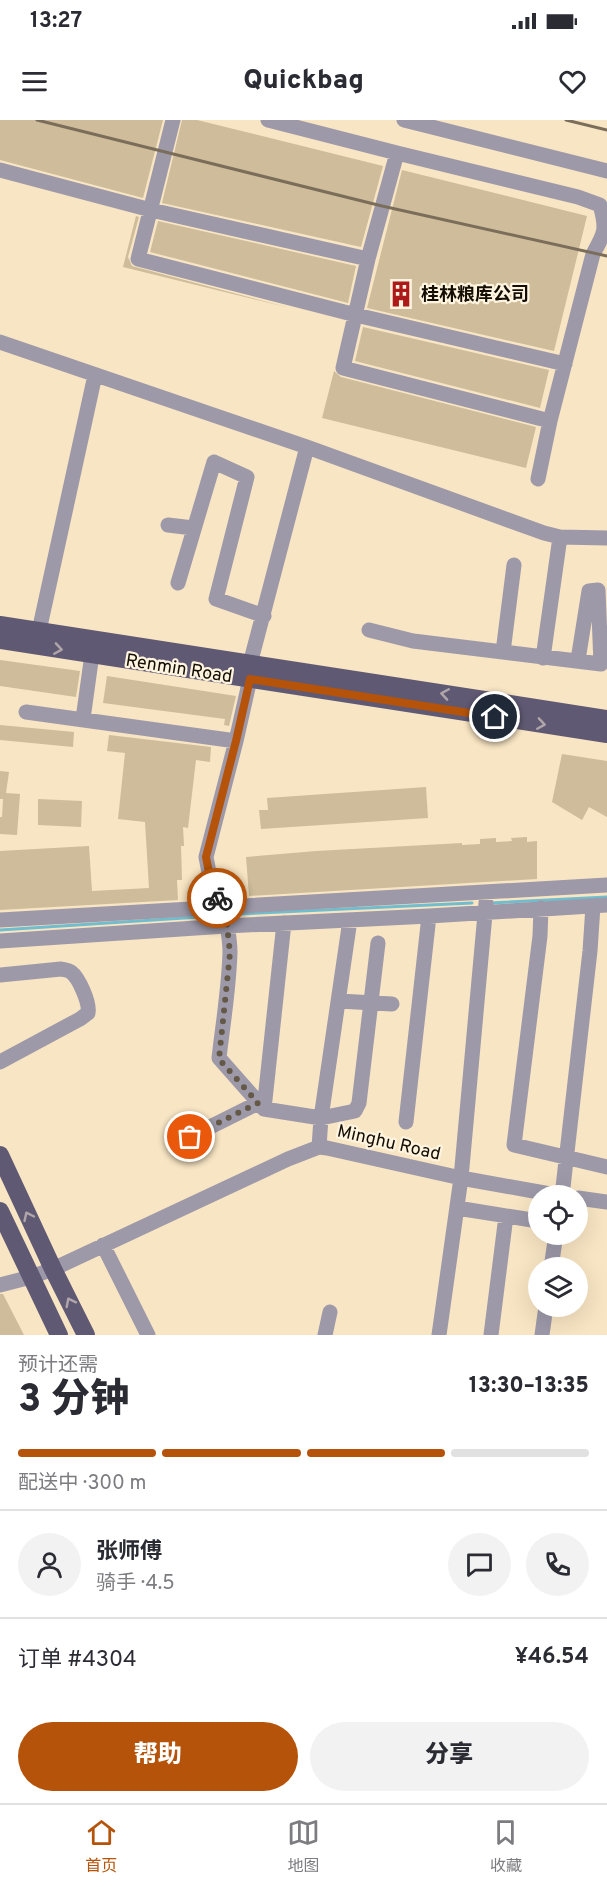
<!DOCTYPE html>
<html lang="zh">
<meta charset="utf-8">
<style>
body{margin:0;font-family:Overpass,"Noto Sans SC",sans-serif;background:#f2f2f3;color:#2b2b33;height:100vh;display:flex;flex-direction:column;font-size:22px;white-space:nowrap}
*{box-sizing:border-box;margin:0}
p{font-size:20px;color:#7c7c81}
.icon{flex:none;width:33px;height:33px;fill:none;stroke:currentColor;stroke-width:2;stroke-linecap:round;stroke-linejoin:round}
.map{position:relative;height:1215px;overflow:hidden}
.drawer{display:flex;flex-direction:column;background:#fff;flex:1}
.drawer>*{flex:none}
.controls{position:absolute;left:528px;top:1065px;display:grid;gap:12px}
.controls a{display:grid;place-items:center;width:60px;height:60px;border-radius:50%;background:#fff;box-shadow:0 6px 24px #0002;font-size:30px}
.pin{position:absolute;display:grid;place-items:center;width:51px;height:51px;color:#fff;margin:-26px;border:3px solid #fff;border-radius:50%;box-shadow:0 2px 6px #0007}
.courier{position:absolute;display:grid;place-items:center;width:60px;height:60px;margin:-30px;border:4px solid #b45309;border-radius:50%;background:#fff;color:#222;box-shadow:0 2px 8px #0007}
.summary em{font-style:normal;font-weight:800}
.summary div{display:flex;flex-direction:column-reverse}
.summary{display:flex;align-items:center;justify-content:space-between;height:102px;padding:0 18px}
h1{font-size:39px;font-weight:800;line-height:45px}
.bar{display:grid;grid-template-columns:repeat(4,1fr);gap:9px 6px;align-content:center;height:72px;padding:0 18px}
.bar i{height:8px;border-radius:4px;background:#e1e1e2}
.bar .active{background:#b45309}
.bar p{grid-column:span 4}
.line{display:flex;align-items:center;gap:15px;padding:0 18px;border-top:2px solid #e1e1e2}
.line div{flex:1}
.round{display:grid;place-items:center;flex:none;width:63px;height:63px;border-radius:32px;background:#f2f2f3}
.action{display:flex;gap:12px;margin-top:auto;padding:12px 18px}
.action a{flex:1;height:69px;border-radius:36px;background:#b45309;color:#fff;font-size:24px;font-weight:800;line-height:69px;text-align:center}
.action a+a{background:#f2f2f3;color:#2b2b33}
.status{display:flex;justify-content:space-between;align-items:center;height:42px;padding:0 30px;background:#fff;direction:ltr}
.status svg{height:16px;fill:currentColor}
header{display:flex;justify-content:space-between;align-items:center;height:78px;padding:0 18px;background:#fff;font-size:27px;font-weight:800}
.dock{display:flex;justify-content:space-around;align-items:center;height:84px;border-top:2px solid #e1e1e2;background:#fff;font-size:16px;color:#7c7c81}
.dock a{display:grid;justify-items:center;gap:3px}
.dock .active{color:#b45309}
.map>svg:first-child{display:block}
</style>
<div class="status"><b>13:27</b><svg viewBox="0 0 49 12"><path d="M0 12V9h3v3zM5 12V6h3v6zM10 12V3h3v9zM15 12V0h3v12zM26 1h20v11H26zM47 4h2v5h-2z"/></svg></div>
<header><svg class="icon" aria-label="menu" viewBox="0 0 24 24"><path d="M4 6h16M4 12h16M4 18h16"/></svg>Quickbag<svg class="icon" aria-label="heart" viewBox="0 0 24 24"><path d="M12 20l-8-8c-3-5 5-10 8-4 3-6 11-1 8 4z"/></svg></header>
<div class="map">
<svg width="607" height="1215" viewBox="0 0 607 1215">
<rect width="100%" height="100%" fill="#f8e5c3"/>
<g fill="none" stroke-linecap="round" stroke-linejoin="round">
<path stroke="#71bdce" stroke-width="3" d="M491 783 607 777
M240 794 472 783
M0 810 215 796"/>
</g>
<path fill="#cebc9a" d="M0 0H163L143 78 0 40Z
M182 0H197L383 46 361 127 162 83Z
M402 50 587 96 554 231 367 188Z
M136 96 139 97 128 137 132 146 290 188 123 147Z
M158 101 356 146 348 183 150 132Z
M363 207 549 250 540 288 355 241Z
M334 251 341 257 536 307 526 348 322 298Z
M0 540 80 551 76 577 0 566Z
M107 556 236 576 229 606 224 605 225 599 103 583Z
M0 605 74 612 73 627 0 620Z
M109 615 211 627 210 642 196 640 188 708 183 707 184 726H181L182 760H177L178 780 0 790V731L89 726 92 771 149 768 145 702 118 699 125 633 107 631Z
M562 634 607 641V697L589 687 582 700 552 682Z
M0 651 9 652 6 673 20 674 17 715 0 714V697H2L3 679H0Z
M426 667 428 698 261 709 259 690H268L267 678Z
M38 679 82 681 81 707 38 705Z
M527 717V722L537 721V759L249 776 246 737 316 731 462 723V725L480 724V719L496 718V722L512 721 511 718Z
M0 1174H3L24 1215H0Z"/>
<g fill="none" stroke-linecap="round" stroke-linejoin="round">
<path stroke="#9d99a9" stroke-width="15" d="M173 0 138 139 356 195 565 244
M268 0 397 33
M404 0 607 51
M0 50 151 90 368 139
M0 222 307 327 544 413 560 417 607 418
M538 359 550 301 593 134C605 113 607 109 600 85L578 77 397 33 368 139 343 248 550 301
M168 405 193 408
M514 445 503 532 601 544 598 470 589 471 578 540
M178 463 214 342 247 357 216 479 264 496
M369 510 413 521 503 532
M39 511 95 255
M543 538 560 417
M250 544 307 327
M250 559 236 621 206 737 213 773 225 787C226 802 230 817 230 832 229 868 223 903 219 938L264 989 321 998 355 991 359 983 378 823
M26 592 236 621
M83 599 92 534
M541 788 540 816 514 1025 607 1047
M0 800 607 765
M0 821 226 806 429 796 607 785
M0 855 61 849C65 850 68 850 71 852 79 858 90 883 88 893L80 899 0 942
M339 881 392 884
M264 989 284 803
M406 1002 429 796
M190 1017 258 983
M319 1027 321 998 350 800
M562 1076 590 831 593 786
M578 1078 607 1082
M457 1088 538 1101
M103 1125 148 1215
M551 1148 556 1114
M0 1165 31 1157 53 1149 288 1039 319 1027 327 1028 461 1058 561 1076
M325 1215 330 1192
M439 1215 461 1058 486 783
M491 1215 506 1096
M542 1215 546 1186"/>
<path stroke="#605974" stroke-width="18" d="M0 505 607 599
M0 520 607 614
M0 1035 53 1149 86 1215
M0 1091 59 1215"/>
<path stroke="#7a6e5a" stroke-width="3" d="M37 0 382 86 607 136
M566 0 607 10"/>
</g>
<defs><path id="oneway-chevron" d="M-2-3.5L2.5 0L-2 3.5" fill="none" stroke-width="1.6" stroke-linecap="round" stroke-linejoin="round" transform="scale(1.5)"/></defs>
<g stroke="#b0a6aa">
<use href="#oneway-chevron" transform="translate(58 529) rotate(9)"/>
<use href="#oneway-chevron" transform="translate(445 574) rotate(-171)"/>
<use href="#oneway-chevron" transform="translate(541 604) rotate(9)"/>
<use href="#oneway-chevron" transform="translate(28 1096) rotate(-115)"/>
<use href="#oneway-chevron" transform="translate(70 1182) rotate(-117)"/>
</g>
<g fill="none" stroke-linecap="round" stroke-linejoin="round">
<path stroke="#635946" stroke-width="6" stroke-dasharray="0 10.8" d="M190 1017 258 983 219 939 230 833 225 787 217 778"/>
<path stroke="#b45309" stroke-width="8" d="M217 778 213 773 206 737 236 621 250 559 495 597"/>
</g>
<defs>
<g id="building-bare" transform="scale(2.07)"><path d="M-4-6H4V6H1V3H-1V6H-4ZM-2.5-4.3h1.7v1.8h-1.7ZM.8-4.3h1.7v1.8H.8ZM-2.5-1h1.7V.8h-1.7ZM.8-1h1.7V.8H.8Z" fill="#ac1a1a" stroke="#fff4df" stroke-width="2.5" paint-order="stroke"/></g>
</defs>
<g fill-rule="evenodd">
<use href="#building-bare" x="401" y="174"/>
</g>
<g text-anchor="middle" stroke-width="4.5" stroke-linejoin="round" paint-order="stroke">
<g font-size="18" font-weight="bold" fill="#130d03" stroke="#fff4df" text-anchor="start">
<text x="421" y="180">桂林粮库公司</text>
</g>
<g font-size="18" fill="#130d03" stroke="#fff4df">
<text transform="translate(179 548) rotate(9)" y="6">Renmin Road</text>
<text transform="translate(389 1022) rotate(13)" y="6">Minghu Road</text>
</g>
</g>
</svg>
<div class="controls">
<a><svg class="icon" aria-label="locate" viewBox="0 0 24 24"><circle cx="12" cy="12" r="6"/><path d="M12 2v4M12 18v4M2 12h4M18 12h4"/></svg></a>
<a><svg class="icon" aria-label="layers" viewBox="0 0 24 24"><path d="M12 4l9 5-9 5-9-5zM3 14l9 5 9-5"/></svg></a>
</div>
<div class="pin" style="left:190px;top:1017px;background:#ea580c"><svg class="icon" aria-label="bag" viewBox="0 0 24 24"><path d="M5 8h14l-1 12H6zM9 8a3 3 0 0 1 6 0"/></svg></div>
<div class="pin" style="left:495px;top:597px;background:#1f2937"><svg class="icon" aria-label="home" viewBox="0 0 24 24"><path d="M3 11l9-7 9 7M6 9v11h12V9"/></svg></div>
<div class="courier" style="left:217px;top:778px"><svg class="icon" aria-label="bike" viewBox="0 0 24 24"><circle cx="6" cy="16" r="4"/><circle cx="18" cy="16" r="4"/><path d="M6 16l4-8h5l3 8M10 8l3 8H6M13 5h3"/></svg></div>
</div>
<section class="drawer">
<div class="summary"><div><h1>3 分钟</h1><p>预计还需</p></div><em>13:30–13:35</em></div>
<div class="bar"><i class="active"></i><i class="active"></i><i class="active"></i><i></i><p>配送中 · 300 m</p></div>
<div class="line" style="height:108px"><a class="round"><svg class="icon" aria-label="person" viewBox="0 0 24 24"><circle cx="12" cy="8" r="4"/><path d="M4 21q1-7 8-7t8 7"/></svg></a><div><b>张师傅</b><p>骑手 · 4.5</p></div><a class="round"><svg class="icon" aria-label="chat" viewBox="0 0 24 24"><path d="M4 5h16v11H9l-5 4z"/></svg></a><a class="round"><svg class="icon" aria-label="phone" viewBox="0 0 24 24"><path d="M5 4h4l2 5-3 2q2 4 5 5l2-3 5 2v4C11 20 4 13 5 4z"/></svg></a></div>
<div class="line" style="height:78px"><div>订单 #4304</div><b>¥46.54</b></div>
<div class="action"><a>帮助</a><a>分享</a></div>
</section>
<nav class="dock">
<a class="active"><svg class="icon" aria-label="home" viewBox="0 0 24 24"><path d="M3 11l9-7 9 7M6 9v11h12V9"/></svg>首页</a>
<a><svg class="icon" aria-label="map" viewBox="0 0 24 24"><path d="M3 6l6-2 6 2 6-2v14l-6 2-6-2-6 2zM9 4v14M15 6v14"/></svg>地图</a>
<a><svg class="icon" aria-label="saved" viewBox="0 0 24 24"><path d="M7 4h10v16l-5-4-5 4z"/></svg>收藏</a>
</nav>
